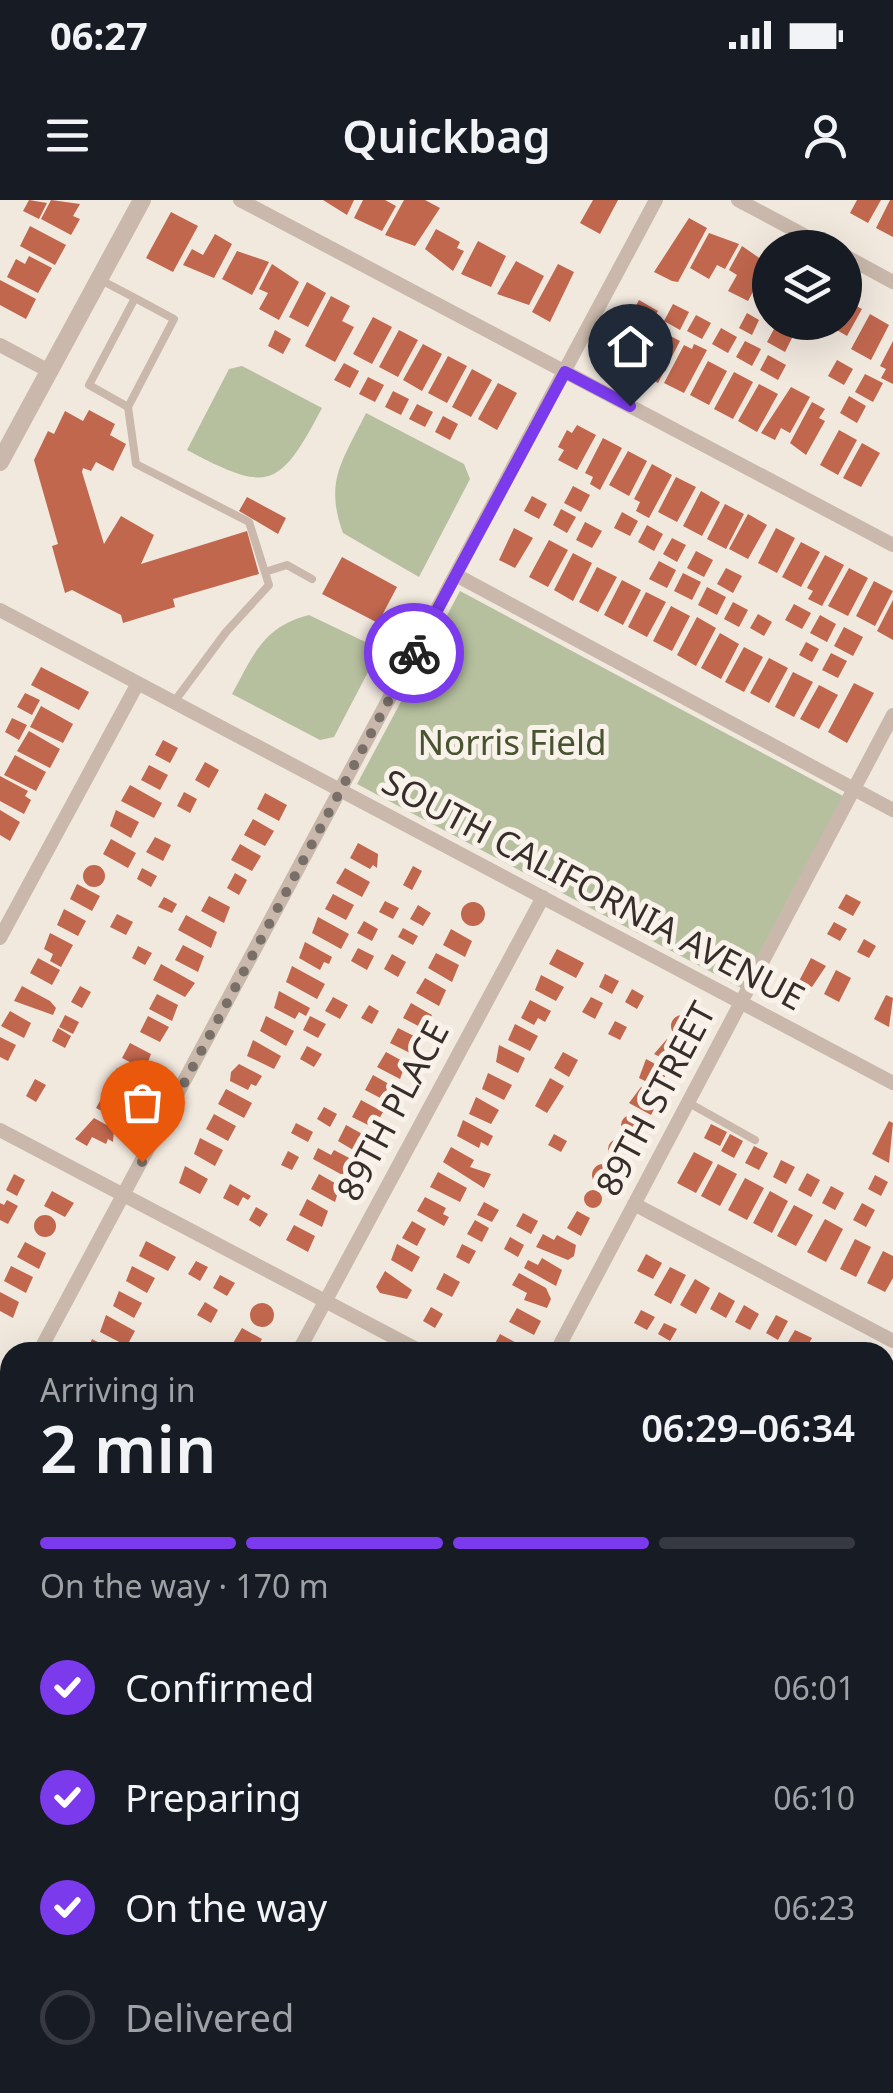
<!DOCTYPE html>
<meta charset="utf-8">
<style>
body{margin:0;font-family:"Noto Sans",sans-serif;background:#242831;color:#f1f3f6;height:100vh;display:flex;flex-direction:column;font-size:38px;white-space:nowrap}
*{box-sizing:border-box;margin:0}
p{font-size:32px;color:#9ea1a6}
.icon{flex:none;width:55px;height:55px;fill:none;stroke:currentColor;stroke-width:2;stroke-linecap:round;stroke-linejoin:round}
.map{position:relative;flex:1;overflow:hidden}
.side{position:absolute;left:0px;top:1142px;width:895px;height:752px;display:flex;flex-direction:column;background:#171b24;border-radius:30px 30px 0 0;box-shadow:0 10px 40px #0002}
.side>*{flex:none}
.tools{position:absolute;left:752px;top:30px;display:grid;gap:20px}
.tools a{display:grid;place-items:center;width:110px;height:110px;border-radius:50%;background:#171b24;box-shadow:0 10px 40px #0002;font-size:50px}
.pin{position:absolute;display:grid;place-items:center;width:85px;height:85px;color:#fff;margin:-102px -42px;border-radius:50% 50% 50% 0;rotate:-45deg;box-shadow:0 0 10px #0007}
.pin .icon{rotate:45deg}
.courier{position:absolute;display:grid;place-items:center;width:100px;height:100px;margin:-50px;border:8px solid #7c3aed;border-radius:50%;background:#fff;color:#222;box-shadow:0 2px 12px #0007}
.summary em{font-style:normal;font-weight:600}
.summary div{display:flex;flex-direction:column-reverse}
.summary{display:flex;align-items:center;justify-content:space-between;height:170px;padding:0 40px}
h1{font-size:65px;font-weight:600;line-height:75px}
.bar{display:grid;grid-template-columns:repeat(4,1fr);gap:15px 10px;align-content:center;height:120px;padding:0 40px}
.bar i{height:12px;border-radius:8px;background:#363941}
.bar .active{background:#7c3aed}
.bar p{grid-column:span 4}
ol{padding:0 40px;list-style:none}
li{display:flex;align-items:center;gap:30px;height:110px}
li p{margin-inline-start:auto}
li .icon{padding:10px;border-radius:50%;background:#7c3aed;color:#fff;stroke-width:4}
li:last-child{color:#9ea1a6}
li i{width:55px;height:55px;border:5px solid #363941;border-radius:50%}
.status{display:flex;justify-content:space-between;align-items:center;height:70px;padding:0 50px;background:#171b24;direction:ltr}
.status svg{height:28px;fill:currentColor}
header{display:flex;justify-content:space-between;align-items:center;height:130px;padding:0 40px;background:#171b24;font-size:45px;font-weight:600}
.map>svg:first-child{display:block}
</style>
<div class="status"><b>06:27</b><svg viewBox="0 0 49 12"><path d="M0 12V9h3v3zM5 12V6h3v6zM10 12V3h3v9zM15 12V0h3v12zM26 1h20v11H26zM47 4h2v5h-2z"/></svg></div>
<header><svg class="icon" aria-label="menu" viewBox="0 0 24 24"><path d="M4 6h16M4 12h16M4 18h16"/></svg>Quickbag<svg class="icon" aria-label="person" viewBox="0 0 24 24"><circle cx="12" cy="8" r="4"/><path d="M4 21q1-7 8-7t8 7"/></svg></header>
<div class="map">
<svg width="893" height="1893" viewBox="0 0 893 1893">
<rect width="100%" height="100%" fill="#f1e8de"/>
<path fill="#b6c09f" d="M242 166 322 208C279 290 268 293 187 250L229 169Z
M366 213 464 264 470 279 419 377 343 333C324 281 343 260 366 213Z
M460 391 843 596 741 788 357 584Z
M309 415 380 449 334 537 320 540 232 494C254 454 263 427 309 415Z
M0 1486 10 1491V1885H751L766 1893H0Z"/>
<path fill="#c0674e" d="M29 0 47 3 39 19 23 11Z
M51 0 80 4 73 16 80 19 71 35 41 19Z
M323 0H354L347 15Z
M363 0H385L396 6 382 31 354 18Z
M404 0H425L440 8 415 46 385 35Z
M593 0H618L600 34 580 23Z
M857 0H881L868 23 850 13Z
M890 0H893V37L876 28Z
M171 12 198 26 173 72 146 58Z
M689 18 707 28 678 82 672 81 654 72Z
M30 26 66 45 55 65 20 46Z
M436 29 460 42 457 48 464 51 453 71 425 49Z
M709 33 739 44 725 69 717 65 709 79 690 68Z
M215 34 232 44 214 78 183 65 192 49 203 55Z
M478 41 506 56 491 87 461 74Z
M742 46 768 64 748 101 728 91 737 75 729 70Z
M237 51 269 62 252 95 222 79Z
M29 56 52 68 38 93 7 77 16 59 25 64Z
M516 61 544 76 529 105 497 94Z
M272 64 299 82 279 120 259 109 268 93 259 89Z
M558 64 574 72 550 122 532 112Z
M770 79V107L758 101Z
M0 80 36 99 26 119 0 105Z
M307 82 326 93 308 127 289 117Z
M331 96 350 106 342 121 354 127 335 162 305 146Z
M639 100 658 111 629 165 609 155Z
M847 101 862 109 847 136 823 122H845Z
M673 104 689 112 680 130 664 121Z
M747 113 759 120 752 135 739 128Z
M870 114 889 125 871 160 851 149Z
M696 115 711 123 702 139 687 131Z
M373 117 392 127 372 164 353 154Z
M775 127 793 136 785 152 767 142Z
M721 128 737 137 728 153 712 144Z
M275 130 291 139 283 154 268 146Z
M399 130 418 140 398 177 379 167Z
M661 131 680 141 658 183 639 172Z
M745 141 761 149 752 166 736 157Z
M893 141V184L881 178 886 169 880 166Z
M423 144 442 154 422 191 403 180Z
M694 144 707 150 684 193 664 183 684 145 692 149Z
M768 155 786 165 778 180 760 170Z
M448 156 467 166 447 203 428 193Z
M837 160 853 169 844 185 828 176Z
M708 161 727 171 709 205 690 195Z
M344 163 359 171 350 188 334 180Z
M472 169 492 180 471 217 452 207Z
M734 172 753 182 733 219 714 209Z
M865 174 883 183 873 202 855 192Z
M368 177 384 185 375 202 359 194Z
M498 183 517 193 497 230 478 219Z
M759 184 778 194 757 232 738 221Z
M791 187 810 197 790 233 781 228 775 240 761 233Z
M393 191 409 199 401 215 385 207Z
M849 196 866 206 857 223 840 213Z
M812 202 825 209 819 218 825 221 806 255 790 243Z
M417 204 433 212 425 227 409 219Z
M89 210 115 224 110 235 126 244 113 271 96 262 91 271 83 268 82 272 104 344 121 316 154 335 141 364 247 331 259 374 173 399 175 407 123 423 121 415 72 390 65 393 52 346 58 344 34 260 48 231 54 234 65 211 83 221Z
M443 216 458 224 450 240 435 232Z
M577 225 596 235 577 270 558 260 564 250 558 247 567 230 572 233Z
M839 230 857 240 838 275 820 265Z
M603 238 622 248 600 290 590 284 593 277 585 273Z
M862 243 880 253 861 287 843 278Z
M628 251 647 261 629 296 609 285Z
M652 264 672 275 649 318 636 311 640 302 634 299Z
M676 277 696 287 677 322 658 312Z
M573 286 590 295 581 312 564 303Z
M701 291 720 302 702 336 683 326Z
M532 296 547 304 539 319 524 311Z
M247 297 286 318 278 334 239 311Z
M725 304 744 314 726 349 707 339Z
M561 309 576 317 567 333 553 325Z
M622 312 638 321 630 336 614 328Z
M748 314 767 325 748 359 729 349Z
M585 322 602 331 592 348 576 340Z
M647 325 663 334 654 351 638 342Z
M514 328 533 338 515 368 499 360Z
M776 328 795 338 777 373 758 363Z
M672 338 686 345 677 362 663 354Z
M549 340 568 350 548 387 529 377Z
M801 342 820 352 801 387 782 377Z
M696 351 713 360 704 377 687 368Z
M573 353 592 363 573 401 554 390Z
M825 355 844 365 822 406 808 399 813 391 807 388Z
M342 357 397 387 378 423 322 394Z
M659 361 676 370 667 388 649 379Z
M597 367 617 377 598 412 579 402Z
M726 368 742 376 733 393 717 384Z
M849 368 868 378 848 416 828 406Z
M683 373 701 382 692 400 674 391Z
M622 380 641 390 623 425 604 415Z
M874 381 893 391 875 426 856 416Z
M707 387 726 397 717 415 698 405Z
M646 392 666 402 647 437 628 427Z
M893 400V440L877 431Z
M733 402 748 410 739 427 724 419Z
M794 404 811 413 802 429 785 420Z
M671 406 690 416 672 451 653 441Z
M758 414 772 422 764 436 750 428Z
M820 415 836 424 827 442 810 433Z
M697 417 716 428 696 466 677 455Z
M844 427 863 437 853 456 834 446Z
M720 433 739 444 721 479 701 468Z
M806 442 819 449 812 462 799 455Z
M744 447 763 457 744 492 725 482Z
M831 453 847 461 838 478 822 470Z
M769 458 788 468 769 503 750 493Z
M41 467 89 492 79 510 31 485Z
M793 472 813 482 794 517 775 507Z
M854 483 874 493 847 543 828 532Z
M819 485 838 495 819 529 800 519Z
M25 493 40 500 32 515 17 507Z
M41 506 73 524 63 543 30 527Z
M12 518 27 525 19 540 5 532Z
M29 531 60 549 50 568 17 551Z
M163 540 178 548 170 563 155 555Z
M15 555 46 572 36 591 4 575Z
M205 562 219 570 209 588 195 580Z
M149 565 168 575 160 590 141 580Z
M0 576 28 591 25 596 31 600 24 614 0 601Z
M130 585 162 603 154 618 121 601Z
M184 592 197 599 190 613 177 606Z
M265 593 287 605 279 621 257 609Z
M0 610 20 622 10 641 0 635Z
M116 610 139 622 131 638 110 626Z
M253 619 274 631 265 646 244 635Z
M155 637 171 645 163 661 146 652Z
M111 639 136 653 128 668 103 654Z
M358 643 378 654 377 668 373 665 370 669 350 658Z
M240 644 261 656 252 671 231 660Z
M83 676a11 11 0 1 1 22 0a11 11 0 1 1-22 0Z
M413 666 422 671 412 690 403 685Z
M142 668 157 676 151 687 137 679Z
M345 668 370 682 362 697 336 683Z
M235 673 247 680 239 695 227 688Z
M77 684 100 696 92 711 70 699Z
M333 694 354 705 346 720 325 709Z
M846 694 861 702 853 716 838 708Z
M209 696 230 707 224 723 201 711Z
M164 697 177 704 172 713 158 707Z
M385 701 399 708 393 719 379 712Z
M461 714a12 12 0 1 1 24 0a12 12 0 1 1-24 0Z
M418 705 431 713 423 726 410 719Z
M64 709 86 721 78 736 57 725Z
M117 714 133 722 126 735 110 727Z
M186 715 217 732 211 748 178 730Z
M318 717 349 734 341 749 312 733Z
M364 721 378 729 372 741 357 733Z
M834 722 847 729 840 741 827 734Z
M403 728 418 736 413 745 398 737Z
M451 729 472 741 465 757 443 745Z
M50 733 73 745 61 767 50 761 53 754 44 749Z
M864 739 876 746 869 758 857 752Z
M305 742 332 757 329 764 324 762 320 770 299 758Z
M183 745 204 756 198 772 175 760Z
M138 746 152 753 145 765 132 758Z
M358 748 374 756 367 770 351 761Z
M557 749 584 763 576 778 549 764Z
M436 753 459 765 452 782 428 768Z
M392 754 406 762 398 777 384 769Z
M38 758 60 770 52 785 30 773Z
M811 758 826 766 812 787 799 781Z
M161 764 195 783 185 797 153 780Z
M292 766 325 784 317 799 286 782Z
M836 770 851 778 839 802 824 794Z
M605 774 619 781 612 794 599 787Z
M541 775 564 787 556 801 535 790Z
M425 778 446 790 439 806 416 793Z
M22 786 50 801 56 808 53 815 14 801Z
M80 786 91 792 82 808 71 802Z
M632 789 644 796 637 809 625 802Z
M279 791 310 808 306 816 299 812 295 819 274 808Z
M157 794 178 805 172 821 149 809Z
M886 795 893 798 889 827 874 819Z
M333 797 348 805 340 819 325 811Z
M591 797 603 803 595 819 582 812Z
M530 800 551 811 545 822 538 818 534 825 521 818Z
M411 803 432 815 426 830 403 818Z
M369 805 379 811 372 824 361 818Z
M10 811 31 823 24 838 1 826Z
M671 826a11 11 0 1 1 22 0a11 11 0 1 1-22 0Z
M65 815 79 822 73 834 59 827Z
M148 816 169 827 160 842 140 832Z
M266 816 294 831 286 846 260 831Z
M310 816 326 824 318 838 303 830Z
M615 821 627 827 620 840 608 834Z
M515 824 538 836 530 851 508 840Z
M58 828 71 836 65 848 52 841Z
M398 828 420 839 412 854 390 843Z
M0 837 16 845 8 861 0 857Z
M667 839 681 846 672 863 654 854Z
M253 840 281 856 274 869 247 856Z
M130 843 151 854 145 870 122 858Z
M499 845 525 858 518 873 496 862Z
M307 846 322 854 314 867 300 859Z
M386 852 406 863 400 879 377 867Z
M563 852 578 860 569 877 554 868Z
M646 859 668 871 659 888 639 878Z
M239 864 262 876 256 886 251 884 248 890 230 881 231 872Z
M117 868 139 879 132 895 109 883Z
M488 873 512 885 504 900 482 889Z
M373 875 396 888 388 902 365 890Z
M550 878 564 886 547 913 535 906Z
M35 879 46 885 36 902 26 896Z
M641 887 660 898 651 915 629 903Z
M226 889 252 903 244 918 218 904Z
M105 892 126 904 119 920 96 908Z
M476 897 499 910 491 924 469 914Z
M361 900 383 912 374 928 352 917Z
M324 907 337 914 330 927 317 919Z
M214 914 236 926 228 941 206 929Z
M621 925a10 10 0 1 1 20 0a10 10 0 1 1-20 0Z
M94 918 114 929 113 942 108 939 106 944 92 937 87 946 75 939Z
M463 920 493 936 488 946 481 942 479 948 457 936Z
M889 921 893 923 889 963 872 954Z
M296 923 313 932 308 942 291 933Z
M711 924 727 932 720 946 704 938Z
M346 925 368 937 360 954 338 941Z
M554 934 567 941 561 952 548 945Z
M730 934 743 941 734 958 721 951Z
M200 938 223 950 215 966 194 954Z
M608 949a10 10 0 1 1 20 0a10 10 0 1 1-20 0Z
M754 946 768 953 759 970 745 963Z
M451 947 474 960 470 967 491 974 484 988 443 962Z
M318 948 331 955 334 950 355 961 348 978 313 959Z
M288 951 299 957 292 970 281 965Z
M694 952 713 962 696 993 677 983Z
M781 960 795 967 786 984 773 977Z
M718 964 737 974 720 1006 701 996Z
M592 975a11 11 0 1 1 22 0a11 11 0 1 1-22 0Z
M185 966 208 979 200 994 179 983Z
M438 972 467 988 460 1002 430 987Z
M807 973 820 980 811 997 798 990Z
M14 974 25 980 17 996 6 990Z
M319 974 340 986 335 1002 311 989Z
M875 975 888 982 881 996 868 989Z
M745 978 764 988 747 1020 728 1010Z
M230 984 251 996 248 1000 243 997 238 1006 223 998Z
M831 986 844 993 835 1010 822 1003Z
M584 999a9 9 0 1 1 18 0a9 9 0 1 1-18 0Z
M52 991 74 1003 65 1017 44 1006Z
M770 991 788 1001 772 1033 753 1023Z
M425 997 446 1008 443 1014 449 1017 444 1026 417 1011Z
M307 999 328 1011 322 1027 299 1015Z
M7 1000 18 1006 8 1024 0 1020V1003L4 1005Z
M484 1002 499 1010 492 1022 477 1015Z
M862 1003 875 1010 866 1027 853 1020Z
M794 1005 813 1015 796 1046 777 1036Z
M256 1007 268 1014 260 1027 249 1020Z
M577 1011 590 1018 581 1036 567 1028Z
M523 1013 538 1021 531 1034 516 1026Z
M34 1026a11 11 0 1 1 22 0a11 11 0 1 1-22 0Z
M825 1019 843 1029 826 1062 807 1052Z
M475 1020 489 1028 482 1042 467 1034Z
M412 1021 426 1029 417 1046 402 1038Z
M294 1025 315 1036 308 1052 286 1040Z
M543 1034 554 1040 557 1035 576 1045 574 1056 568 1060 536 1047Z
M510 1037 524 1045 518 1057 504 1049Z
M855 1039 871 1047 856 1077 840 1069Z
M146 1041 176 1057 168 1071 139 1056Z
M25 1042 46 1053 39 1069 17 1057Z
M397 1044 420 1057 412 1072 391 1060Z
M462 1044 476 1051 469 1064 456 1057Z
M883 1051 893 1056V1078L885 1092 867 1083Z
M646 1054 662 1063 653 1079 637 1071Z
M542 1058 562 1070 556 1086 524 1068 528 1060 538 1065Z
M196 1061 208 1067 200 1081 188 1074Z
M11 1066 33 1077 26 1093 4 1081Z
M132 1066 155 1078 147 1093 126 1081Z
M670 1067 686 1075 671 1104 654 1095Z
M385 1071 412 1090 407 1099 380 1093 376 1087Z
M444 1073 460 1082 452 1097 436 1089Z
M519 1073 546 1088 551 1099 547 1108 524 1100 527 1093 512 1085Z
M220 1075 235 1083 227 1096 213 1088Z
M695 1079 710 1088 696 1114 680 1105Z
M119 1091 142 1103 134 1118 113 1106Z
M0 1092 19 1102 13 1118 0 1111Z
M719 1092 735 1101 726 1118 710 1109Z
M205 1102 218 1110 211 1123 197 1115Z
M250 1115a12 12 0 1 1 24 0a12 12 0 1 1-24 0Z
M744 1105 759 1114 750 1130 735 1122Z
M431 1107 443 1114 435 1128 423 1121Z
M517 1108 541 1121 534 1135 509 1122Z
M641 1110 655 1117 647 1130 634 1123Z
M106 1115 135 1131 129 1142 123 1144 100 1132Z
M776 1115 788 1121 778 1140 766 1133Z
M664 1123 677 1129 670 1141 658 1134Z
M242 1128 262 1139 255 1152 233 1143Z
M795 1130 812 1138 804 1152H782Z
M500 1134 522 1146 518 1152 492 1149Z
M92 1139 117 1152H87Z
M885 1181 893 1185V1209L885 1220Z
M3 1309 10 1312V1336L0 1332Z
M885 1313 893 1317 885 1342Z
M0 1344 10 1349 5 1369 0 1366Z
M889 1568 893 1571V1615L885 1610Z"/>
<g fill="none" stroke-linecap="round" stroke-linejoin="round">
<path stroke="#b5a295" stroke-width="2.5" stroke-dasharray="5 5" stroke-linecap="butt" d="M716 1887 735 1893"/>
<path stroke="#c9b8ab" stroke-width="8" d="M99 79 135 98 89 185 128 207 136 264 249 322 269 385 226 432 174 502
M128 207 174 119 135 98
M265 372 287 365 312 379
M689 903 755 940"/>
<path stroke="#c9b8ab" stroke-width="14" d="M240 0 893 345
M738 0 828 48
M845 56 893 82
M0 145 49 171
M456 375 893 610
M0 410 893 883
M0 738 138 483
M0 930 422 1152
M634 1004 893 1141
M39 1152 656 0
M298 1152 543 697
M556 1152 893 515
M0 1226 10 1207
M885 1396 893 1400
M0 1448 10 1453
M885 1515 893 1500
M885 1657 893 1661
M853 1885 862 1893"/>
<path stroke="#c9b8ab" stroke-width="18" d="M0 262 142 0"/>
<path stroke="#372e2a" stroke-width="5" stroke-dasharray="2.5 8" stroke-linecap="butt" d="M0 1466 10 1471
M770 1885 785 1893"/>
</g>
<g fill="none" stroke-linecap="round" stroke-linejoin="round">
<path stroke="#786f69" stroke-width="10" stroke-dasharray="0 18" d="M142 962 414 453"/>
<path stroke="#7c3aed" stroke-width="12" d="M414 453 565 172 630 206"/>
</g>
<g text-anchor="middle" stroke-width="10" stroke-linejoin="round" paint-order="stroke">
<g font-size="35" fill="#48542f" stroke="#f9f2eb">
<text x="512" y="555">Norris Field</text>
</g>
<g font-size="35" fill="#372e2a" stroke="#f9f2eb">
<text transform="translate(593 690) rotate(28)" y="12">SOUTH CALIFORNIA AVENUE</text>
<text transform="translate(656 899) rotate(-62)" y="12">89TH STREET</text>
<text transform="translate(393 911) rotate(-62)" y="12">89TH PLACE</text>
</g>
</g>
</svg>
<div class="tools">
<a><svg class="icon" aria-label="layers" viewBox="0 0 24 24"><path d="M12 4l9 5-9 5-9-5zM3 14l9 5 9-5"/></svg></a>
</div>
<div class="pin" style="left:142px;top:962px;background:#ea580c"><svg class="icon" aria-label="bag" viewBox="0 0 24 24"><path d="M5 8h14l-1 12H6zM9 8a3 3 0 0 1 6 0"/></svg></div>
<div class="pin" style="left:630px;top:206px;background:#1f2937"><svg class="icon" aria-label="home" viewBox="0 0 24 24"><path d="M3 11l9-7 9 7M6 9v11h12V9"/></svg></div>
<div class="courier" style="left:414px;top:453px"><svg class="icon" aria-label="bike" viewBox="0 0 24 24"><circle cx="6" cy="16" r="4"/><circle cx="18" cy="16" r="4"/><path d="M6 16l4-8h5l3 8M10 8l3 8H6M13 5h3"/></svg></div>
<section class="side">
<div class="summary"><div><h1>2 min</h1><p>Arriving in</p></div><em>06:29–06:34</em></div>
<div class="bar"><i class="active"></i><i class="active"></i><i class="active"></i><i></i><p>On the way · 170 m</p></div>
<ol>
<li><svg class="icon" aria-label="check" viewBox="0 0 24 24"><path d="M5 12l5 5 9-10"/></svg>Confirmed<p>06:01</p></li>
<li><svg class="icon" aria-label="check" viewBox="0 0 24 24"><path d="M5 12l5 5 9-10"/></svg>Preparing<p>06:10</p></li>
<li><svg class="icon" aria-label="check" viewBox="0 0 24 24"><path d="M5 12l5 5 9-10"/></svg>On the way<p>06:23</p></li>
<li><i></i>Delivered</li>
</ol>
</section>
</div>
